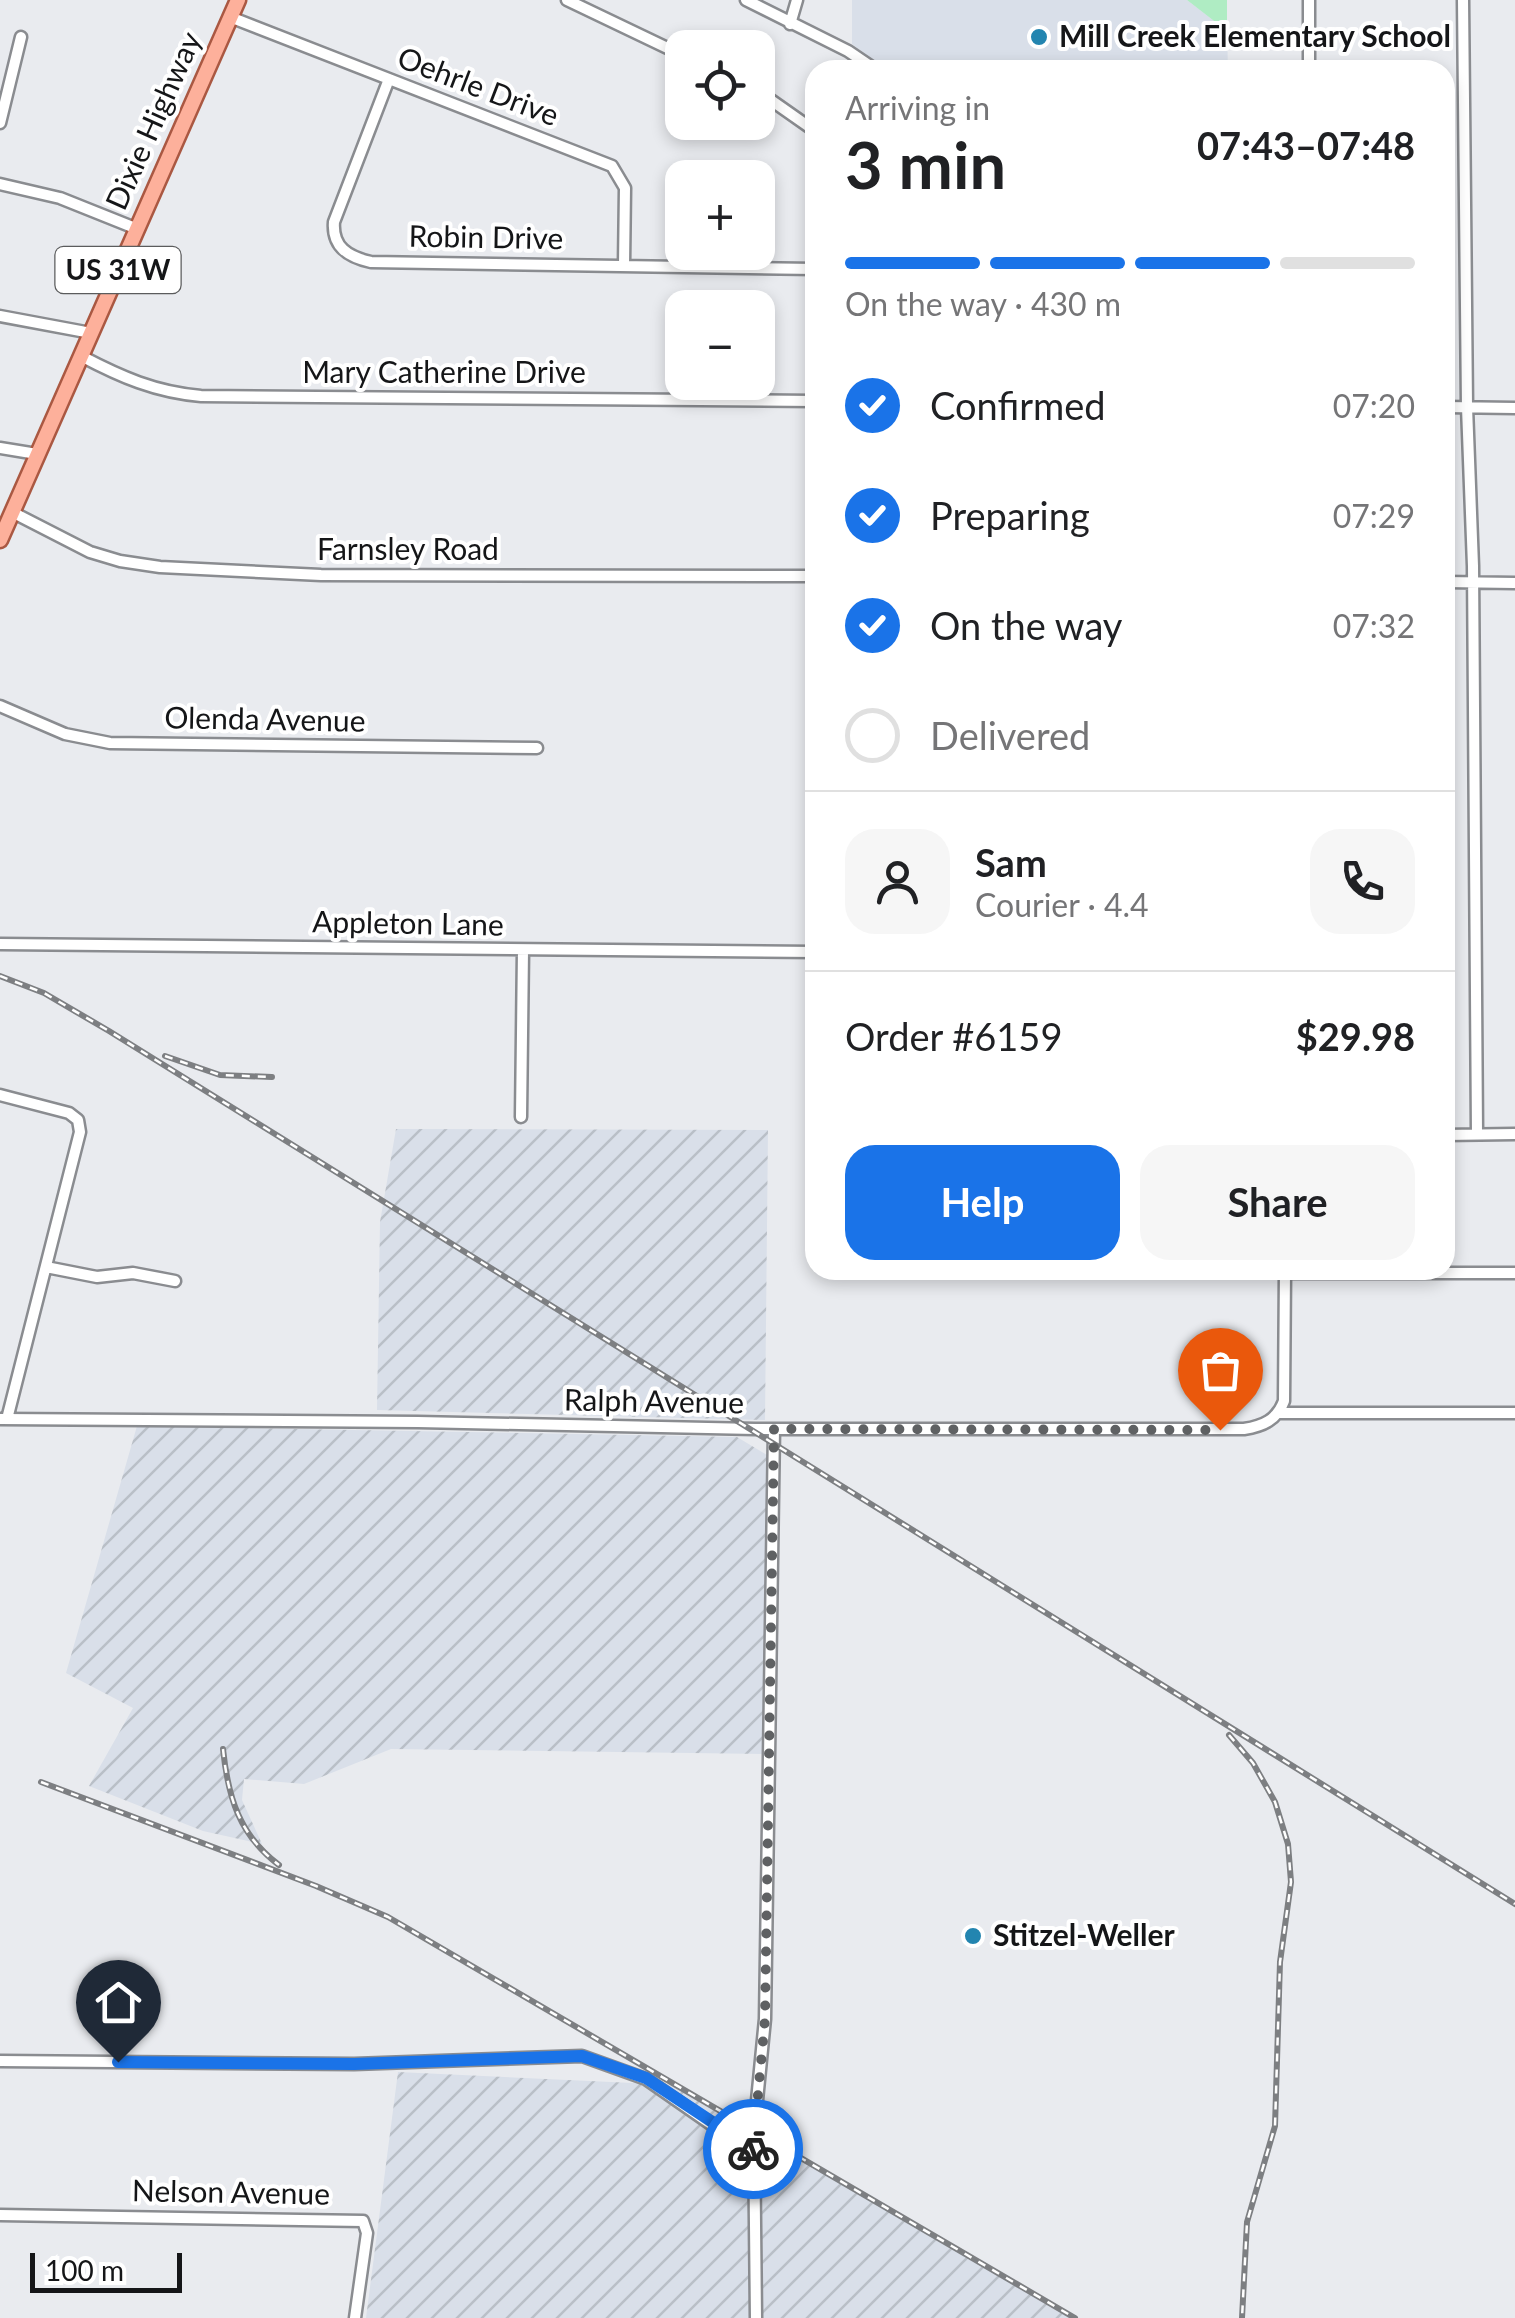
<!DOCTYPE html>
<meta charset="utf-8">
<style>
body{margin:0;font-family:Lato,sans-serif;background:#f6f6f6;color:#202124;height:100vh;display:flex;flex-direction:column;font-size:38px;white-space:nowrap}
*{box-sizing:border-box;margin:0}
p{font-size:32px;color:#757577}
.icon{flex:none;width:55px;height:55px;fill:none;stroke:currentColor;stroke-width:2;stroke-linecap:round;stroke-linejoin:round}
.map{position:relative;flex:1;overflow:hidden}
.panel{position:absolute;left:805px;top:60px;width:650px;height:1220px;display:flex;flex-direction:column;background:#fff;border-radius:30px;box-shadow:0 5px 15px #0003}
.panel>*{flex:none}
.fabs{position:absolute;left:665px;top:30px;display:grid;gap:20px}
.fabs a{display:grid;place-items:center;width:110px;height:110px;border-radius:20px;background:#fff;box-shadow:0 5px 15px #0003;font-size:50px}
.scale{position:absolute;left:30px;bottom:25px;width:152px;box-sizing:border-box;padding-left:10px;border:5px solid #151618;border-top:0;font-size:28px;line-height:35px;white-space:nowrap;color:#151618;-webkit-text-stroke:8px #fff;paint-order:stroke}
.pin{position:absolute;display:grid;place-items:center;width:85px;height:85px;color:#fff;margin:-102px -42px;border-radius:50% 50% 50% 0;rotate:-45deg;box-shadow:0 0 10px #0007}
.pin .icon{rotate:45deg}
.courier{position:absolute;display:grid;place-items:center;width:100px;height:100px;margin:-50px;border:8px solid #1a73e8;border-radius:50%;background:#fff;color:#222;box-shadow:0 2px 12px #0007}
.headline em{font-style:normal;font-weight:700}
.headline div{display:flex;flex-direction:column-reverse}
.headline{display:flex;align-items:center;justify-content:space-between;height:170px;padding:0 40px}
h1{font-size:65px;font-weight:700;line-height:75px}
.bar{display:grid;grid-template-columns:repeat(4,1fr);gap:15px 10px;align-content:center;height:120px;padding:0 40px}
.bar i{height:12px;border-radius:8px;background:#e0e0e0}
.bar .current{background:#1a73e8}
.bar p{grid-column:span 4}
.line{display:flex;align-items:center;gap:25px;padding:0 40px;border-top:2px solid #e0e0e0}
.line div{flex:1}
.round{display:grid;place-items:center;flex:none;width:105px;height:105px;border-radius:30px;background:#f6f6f6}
ol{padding:0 40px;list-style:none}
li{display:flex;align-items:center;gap:30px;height:110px}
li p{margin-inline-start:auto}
li .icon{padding:10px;border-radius:50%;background:#1a73e8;color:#fff;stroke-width:4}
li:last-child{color:#757577}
li i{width:55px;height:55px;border:5px solid #e0e0e0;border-radius:50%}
.primary-button{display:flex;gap:20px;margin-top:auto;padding:20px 40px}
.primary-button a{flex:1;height:115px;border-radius:30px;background:#1a73e8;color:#fff;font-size:40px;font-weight:700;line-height:115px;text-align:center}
.primary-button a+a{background:#f6f6f6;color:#202124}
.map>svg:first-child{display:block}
</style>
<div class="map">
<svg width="1515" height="2318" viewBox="0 0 1515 2318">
<defs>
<pattern id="industrial-furrows" width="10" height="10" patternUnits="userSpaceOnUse" patternTransform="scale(2.5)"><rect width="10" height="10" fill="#d9dfe9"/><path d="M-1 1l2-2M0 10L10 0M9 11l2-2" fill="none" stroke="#b9bfc7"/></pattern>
</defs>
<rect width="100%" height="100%" fill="#e9ebef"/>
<path fill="#d9dfe9" d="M852 0H1187L1227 31 1228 70H886L852 44Z"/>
<path fill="url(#industrial-furrows)" d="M396 1129 768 1130 765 1420 377 1410 380 1222Z
M137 1426 737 1437 767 1455 765 1754 391 1749 304 1784 244 1779 242 1800 262 1844 203 1831 89 1786 133 1708 66 1673Z
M398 2072 676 2085 1075 2318H366Z"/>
<path fill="#afecc3" d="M1187 0H1227V31Z"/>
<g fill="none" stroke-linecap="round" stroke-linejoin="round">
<g stroke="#8a8c90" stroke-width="15">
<path id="minor" d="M567 0 682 55
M746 0 848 51 876 70
M1309 0V70
M1463 0 1467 407 1473 566 1477 1134
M230 17 612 166 625 188 624 265
M790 24 797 0
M389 79 334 222C332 247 348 257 371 262L815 269
M758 91 815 131
M0 123 21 37
M0 184 60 198 135 228
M0 316 91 333
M81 356C121 377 155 392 201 396L815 401
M1445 407 1515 408
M0 448 37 454
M12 512 90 552 120 561 160 567 321 575 815 576
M1445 582 1515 583
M0 706 65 734 110 743 537 748
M0 944 815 952
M0 1095 69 1113 78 1120 80 1132 7 1419
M521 1117 523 950
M1445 1135 1515 1134
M46 1267 97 1277 133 1273 175 1281
M1285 1273H1515
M1280 1413H1515
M0 1419 418 1422 755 1429H1244C1263 1426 1277 1420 1284 1401L1285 1270
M0 2061 354 2064 582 2056 646 2079 738 2143 755 2150
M0 2215 363 2221 367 2233 355 2318
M756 2318 754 2131 765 2019 774 1429"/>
</g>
<g stroke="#aa5842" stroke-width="19">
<path id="major" d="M0 540 238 0"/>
</g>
<use href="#minor" stroke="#fff" stroke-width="10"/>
<use href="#major" stroke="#fdb09b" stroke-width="14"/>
<g stroke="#7d7f82" stroke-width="6">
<path id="rail" d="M0 976 44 993 109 1031 1515 1904
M165 1056 220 1075 272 1077
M1229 1735 1253 1763 1275 1802 1288 1844 1291 1882 1280 1962 1275 2126 1247 2222 1242 2318
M223 1749C228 1797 239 1835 279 1865
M41 1782 316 1886 388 1917 1075 2318"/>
</g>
<use href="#rail" stroke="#fff" stroke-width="2.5" stroke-dasharray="8" stroke-linecap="butt"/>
</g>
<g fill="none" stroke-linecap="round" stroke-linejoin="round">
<path stroke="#5f6163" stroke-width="10" stroke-dasharray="0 18" d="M753 2149 765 2019 774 1429 1220 1430"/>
<path stroke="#1a73e8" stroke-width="12" d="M118 2062 354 2064 582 2056 646 2078 753 2149"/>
</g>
<g fill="#2385b0" stroke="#fff" stroke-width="4">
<circle cx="1039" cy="37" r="10"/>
<circle cx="973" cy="1936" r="10"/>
</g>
<g text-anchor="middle" stroke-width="8" stroke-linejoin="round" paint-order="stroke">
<rect fill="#fff" stroke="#5b5c5d" stroke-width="2.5" x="55.5" y="247" width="125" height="46" rx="8"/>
<g font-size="28" font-weight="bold" fill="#151618">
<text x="118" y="280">US 31W</text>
</g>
<g font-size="30" font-weight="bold" fill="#151618" stroke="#fff" text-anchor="start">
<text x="1059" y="47">Mill Creek Elementary School</text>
<text x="993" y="1946">Stitzel-Weller</text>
</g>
<g font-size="30" fill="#151618" stroke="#fff">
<text transform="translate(478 87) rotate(21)" y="10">Oehrle Drive</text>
<text transform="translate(154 121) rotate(-66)" y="10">Dixie Highway</text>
<text transform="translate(486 238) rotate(1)" y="10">Robin Drive</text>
<text x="444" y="383">Mary Catherine Drive</text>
<text x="408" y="560">Farnsley Road</text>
<text transform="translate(265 720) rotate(1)" y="10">Olenda Avenue</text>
<text transform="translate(408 924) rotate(1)" y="10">Appleton Lane</text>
<text transform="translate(654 1402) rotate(1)" y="10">Ralph Avenue</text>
<text transform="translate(231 2193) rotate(1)" y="10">Nelson Avenue</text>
</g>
</g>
</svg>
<div class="fabs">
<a><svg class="icon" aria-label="locate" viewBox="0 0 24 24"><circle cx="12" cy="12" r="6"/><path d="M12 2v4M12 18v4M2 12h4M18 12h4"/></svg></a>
<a>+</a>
<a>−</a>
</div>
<div class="scale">100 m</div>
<div class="pin" style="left:1220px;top:1430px;background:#ea580c"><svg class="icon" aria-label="bag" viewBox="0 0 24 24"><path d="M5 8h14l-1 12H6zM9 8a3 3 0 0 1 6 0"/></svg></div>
<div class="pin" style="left:118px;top:2062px;background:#1f2937"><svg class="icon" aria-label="home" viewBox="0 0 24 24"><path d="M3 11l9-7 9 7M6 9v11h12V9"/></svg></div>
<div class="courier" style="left:753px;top:2149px"><svg class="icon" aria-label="bike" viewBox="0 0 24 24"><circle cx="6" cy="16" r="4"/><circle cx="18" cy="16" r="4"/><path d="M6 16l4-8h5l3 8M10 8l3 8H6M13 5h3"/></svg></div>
<section class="panel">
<div class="headline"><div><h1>3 min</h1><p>Arriving in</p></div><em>07:43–07:48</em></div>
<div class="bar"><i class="current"></i><i class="current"></i><i class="current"></i><i></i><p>On the way · 430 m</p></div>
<ol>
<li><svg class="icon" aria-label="check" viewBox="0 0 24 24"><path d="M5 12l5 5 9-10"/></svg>Confirmed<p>07:20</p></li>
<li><svg class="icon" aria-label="check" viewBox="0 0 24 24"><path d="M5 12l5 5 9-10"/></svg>Preparing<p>07:29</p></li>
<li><svg class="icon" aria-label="check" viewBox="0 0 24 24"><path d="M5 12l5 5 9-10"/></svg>On the way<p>07:32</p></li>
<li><i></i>Delivered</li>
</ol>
<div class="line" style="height:180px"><a class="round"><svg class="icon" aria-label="person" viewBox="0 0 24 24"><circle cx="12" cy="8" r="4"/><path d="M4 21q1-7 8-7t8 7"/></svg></a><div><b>Sam</b><p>Courier · 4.4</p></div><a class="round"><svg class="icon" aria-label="phone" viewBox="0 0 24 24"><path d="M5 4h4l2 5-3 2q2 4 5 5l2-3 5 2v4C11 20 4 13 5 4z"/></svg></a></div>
<div class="line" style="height:130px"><div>Order #6159</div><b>$29.98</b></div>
<div class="primary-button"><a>Help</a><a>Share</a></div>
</section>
</div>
